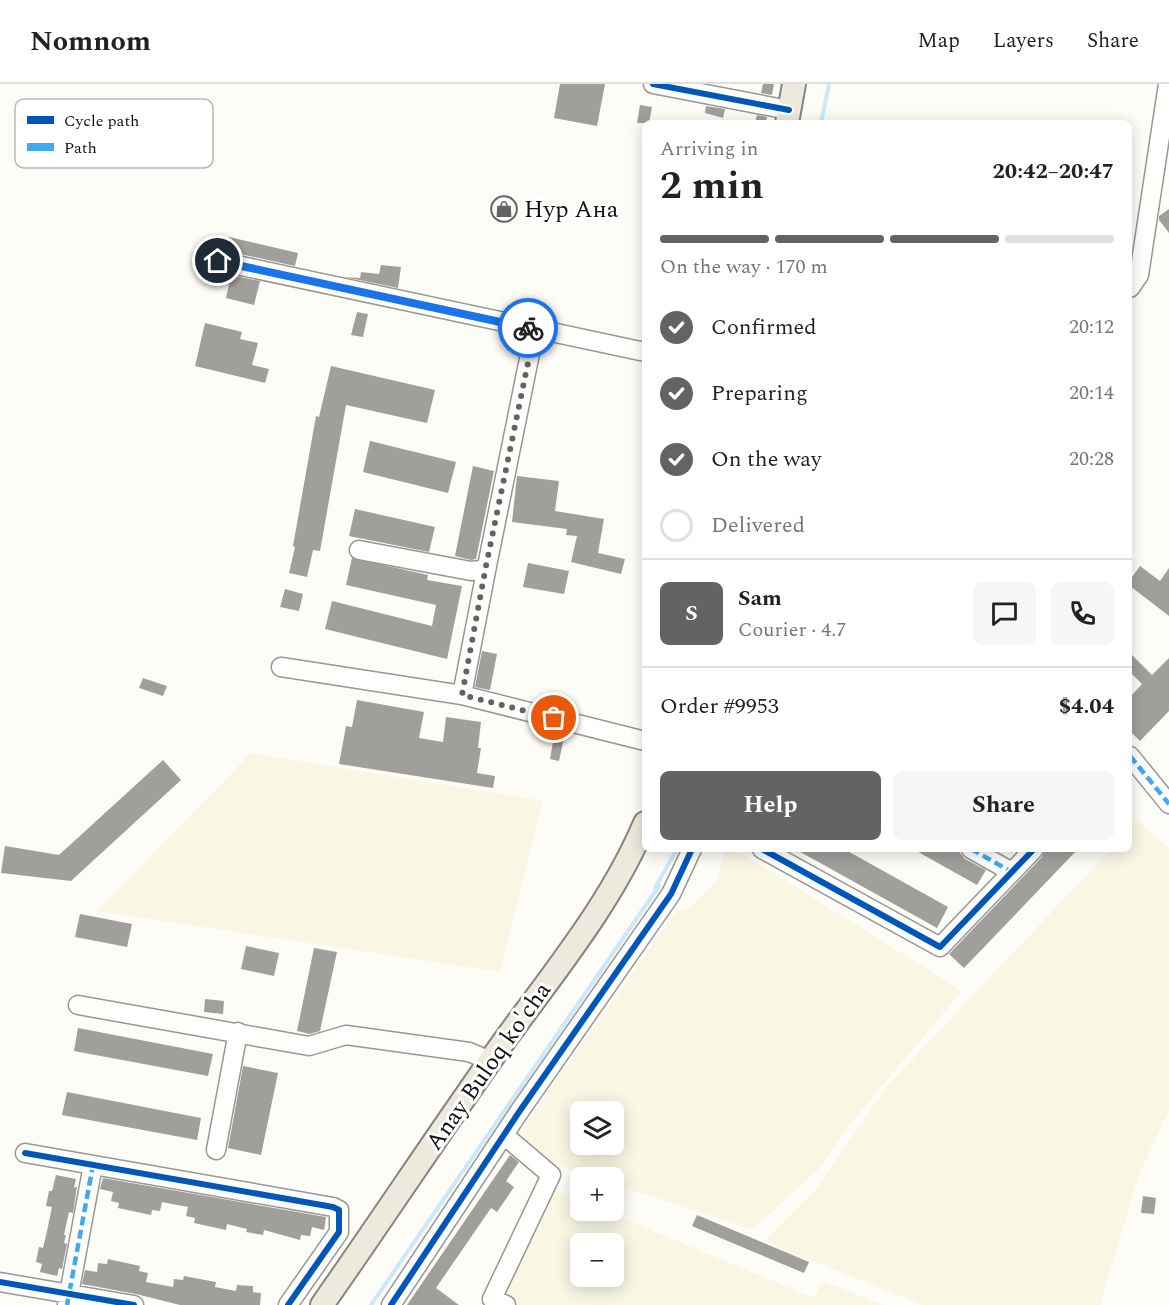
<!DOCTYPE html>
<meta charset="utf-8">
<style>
body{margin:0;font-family:Spectral,serif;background:#f6f6f6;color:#222;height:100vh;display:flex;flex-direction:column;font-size:22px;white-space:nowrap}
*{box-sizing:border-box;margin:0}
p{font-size:20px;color:#767676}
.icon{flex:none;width:33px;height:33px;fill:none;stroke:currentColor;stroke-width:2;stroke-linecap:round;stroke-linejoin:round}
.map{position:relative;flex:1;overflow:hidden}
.sheet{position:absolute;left:642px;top:36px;width:490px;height:732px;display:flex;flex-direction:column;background:#fff;border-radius:9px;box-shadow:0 3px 15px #0003}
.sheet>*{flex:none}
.tools{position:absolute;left:570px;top:1017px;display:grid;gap:12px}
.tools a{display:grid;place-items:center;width:54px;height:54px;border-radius:9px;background:#fff;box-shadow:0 3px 15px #0003;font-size:30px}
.pin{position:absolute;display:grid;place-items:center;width:51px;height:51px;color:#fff;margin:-26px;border:3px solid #fff;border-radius:50%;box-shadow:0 2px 6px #0007}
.courier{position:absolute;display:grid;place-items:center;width:60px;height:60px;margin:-30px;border:4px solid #1a73e8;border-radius:50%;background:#fff;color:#222;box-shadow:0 2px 8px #0007}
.overview em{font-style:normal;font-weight:700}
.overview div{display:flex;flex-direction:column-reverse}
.overview{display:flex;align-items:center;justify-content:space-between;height:102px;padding:0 18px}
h1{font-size:39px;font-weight:700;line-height:45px}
.bar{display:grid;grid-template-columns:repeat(4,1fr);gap:9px 6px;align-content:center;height:72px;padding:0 18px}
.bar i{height:8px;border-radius:4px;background:#e0e0e0}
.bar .current{background:#646362}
.bar p{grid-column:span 4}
.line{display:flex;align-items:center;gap:15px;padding:0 18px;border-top:2px solid #e0e0e0}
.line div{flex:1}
.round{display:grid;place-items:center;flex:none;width:63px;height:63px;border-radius:9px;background:#f6f6f6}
ol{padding:0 18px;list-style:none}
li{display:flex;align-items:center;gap:18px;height:66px}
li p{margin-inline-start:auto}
li .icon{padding:6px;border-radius:50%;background:#646362;color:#fff;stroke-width:4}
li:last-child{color:#767676}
li i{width:33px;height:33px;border:3px solid #e0e0e0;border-radius:50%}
.primary-button{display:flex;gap:12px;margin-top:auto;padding:12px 18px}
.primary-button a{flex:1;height:69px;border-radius:9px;background:#646362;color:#fff;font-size:24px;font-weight:700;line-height:69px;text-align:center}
.primary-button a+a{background:#f6f6f6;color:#222}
header{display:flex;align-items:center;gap:36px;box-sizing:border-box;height:84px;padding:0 30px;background:#fff;border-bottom:2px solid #e0e0e0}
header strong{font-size:28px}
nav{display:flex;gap:33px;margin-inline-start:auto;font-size:21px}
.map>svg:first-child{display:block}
</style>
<header>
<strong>Nomnom</strong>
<nav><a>Map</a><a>Layers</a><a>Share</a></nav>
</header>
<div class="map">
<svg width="1169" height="1221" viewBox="0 0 1169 1221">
<rect width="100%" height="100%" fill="#fdfcf7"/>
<path fill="#f9f7e4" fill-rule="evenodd" d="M251 669 543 717 500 888 97 827Z
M1138 737 1169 764V1026L1138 1094 1100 1221H922L764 1157 818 1103 886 1003 1111 765H1130V745Z
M726 765H735L962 907 851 1039 818 1086 752 1146 614 1100V1094L594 1093 534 1073 521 1046 677 826H686L715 799ZM580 1028H614V1060H580Z
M550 1104 580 1116V1126L605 1127 814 1214 822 1197 884 1221H496ZM580 1160H614V1192H580Z"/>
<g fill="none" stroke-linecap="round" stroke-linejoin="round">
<path stroke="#cde8f7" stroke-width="4" d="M821 39 829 0
M371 1221 659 802 655 804 677 765"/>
</g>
<path fill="#a19f9c" d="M560 0H605L597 42 554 34Z
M763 0H774L772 11 761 9Z
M640 21 652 23 649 39H637Z
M706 22 725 25 723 34 705 29Z
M757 31 767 33 766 39H755Z
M1169 125V149L1159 136V132Z
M229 153 298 169 295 182 226 167Z
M381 181 401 183 398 204 345 193 360 194 361 188 379 190Z
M231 191 260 197 254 221 226 214Z
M357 228 368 230 363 253 351 251Z
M205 239 242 248 240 255 258 259 252 281 269 285 265 299 195 282Z
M331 282 435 306 427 339 346 321 320 467 313 466 307 493 289 489 295 463 293 462 316 332 319 333Z
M370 357 456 378 448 409 363 388Z
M473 382 494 387 476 475 471 476 455 472Z
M517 392 559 397 555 427 604 435 598 469 625 475 621 490 571 478 577 452 566 451 567 445 512 438Z
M355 425 435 443 429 468 349 452Z
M352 474 428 491 427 496 462 502 447 575 325 545 332 517 432 542 436 521 346 501Z
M528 479 569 487 564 510 523 503Z
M1140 482 1160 497 1169 484V532L1130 502V496Z
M285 505 303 510 299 527 280 523Z
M482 567 497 570 490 606 475 603Z
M1130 569 1152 591 1169 574V627L1140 657 1130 647V613L1142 600 1130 588Z
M143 594 167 602 163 612 139 604Z
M357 616 424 628 419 654 443 658 446 633 481 638 478 664H481L477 689 495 692 493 704 339 680 346 642 352 643Z
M554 652 564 654 559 677 550 675Z
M163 676 181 696 71 797 1 789 5 762 59 771Z
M795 765H844L948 823 937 844Z
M913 765H957L965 775 986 786 977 801Z
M1045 765H1078L964 884 949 870 1042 773Z
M80 830 132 840 127 863 75 853Z
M246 862 279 869 274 892 241 885Z
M314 864 337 868 320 947 310 950 297 947Z
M205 915 224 917 223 930 204 928Z
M78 944 213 970 208 992 74 967Z
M243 982 278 989 261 1071 228 1064Z
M67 1008 201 1034 197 1056 62 1031Z
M510 1071 519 1078 506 1097 514 1103 497 1128 491 1124 436 1204 459 1221H407Z
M56 1091 76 1095 74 1103H77L73 1129 69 1128 64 1151H66L64 1159 67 1160 62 1185 59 1184 57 1192 40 1188 42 1180 36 1178 39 1163 43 1164 47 1147 52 1123 46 1122 49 1107H52Z
M103 1094 326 1133 324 1146 312 1143 310 1152 301 1151 300 1156 264 1146 263 1151 246 1148 247 1145 227 1140 226 1146 194 1139 195 1134 186 1132 188 1123 162 1118 160 1127 152 1126 151 1131 118 1124 119 1119 111 1117 113 1108 100 1105Z
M1143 1112 1156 1114 1154 1130 1141 1129Z
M697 1131 809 1178 804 1189 692 1142Z
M108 1175 140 1182 139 1187 148 1189 146 1198 173 1203 174 1195 183 1196 184 1192 216 1198 215 1203 236 1207 237 1201 253 1202V1208L261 1209 260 1221H180L136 1210 82 1200 85 1186 97 1188 98 1179 107 1180Z"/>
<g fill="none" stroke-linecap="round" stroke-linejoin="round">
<g stroke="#979795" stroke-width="21">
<path id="minor" d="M653 0 789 26
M218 177 645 268
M1130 204 1139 191 1168 0
M359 466 471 487 481 486 487 482 535 245
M281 583 462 611 645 657
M462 611 487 482
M1130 672 1169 720
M762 765 940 863 1034 765
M971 765 1012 788
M78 921 309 962 346 951 469 968 490 977
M504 1051 551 1091 492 1215 506 1221
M216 1066 238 948
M25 1069 333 1123 339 1126V1148L288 1221
M0 1198 134 1221
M67 1221 93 1081
M391 1221 519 1028 671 810 692 765"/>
</g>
<g stroke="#858482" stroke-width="26">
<path id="major" d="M787 39 794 0
M322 1221C383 1134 441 1046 502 960 553 889 611 820 645 739"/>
</g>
<use href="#minor" stroke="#fffffe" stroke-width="18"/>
<use href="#major" stroke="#ede9dc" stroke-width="22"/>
<path stroke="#3fa9f5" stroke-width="4.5" stroke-dasharray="9 4.5" stroke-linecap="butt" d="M1130 672 1169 720
M971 765 1012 788
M67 1221 93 1081"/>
<g stroke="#fff" stroke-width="10">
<path id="cycleway" d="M653 0 789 26
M762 765 940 863 1034 765
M25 1069 333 1123 339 1126V1148L288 1221
M0 1198 134 1221
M391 1221 519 1028 671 810 692 765"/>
</g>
<use href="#cycleway" stroke="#0057b8" stroke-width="6"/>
</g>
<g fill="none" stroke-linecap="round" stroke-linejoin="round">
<path stroke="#646362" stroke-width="6" stroke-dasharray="0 10.8" d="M528 244 535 245 486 482 462 611 554 634"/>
<path stroke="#1a73e8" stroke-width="8" d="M218 177 528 244"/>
</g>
<defs>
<g id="shop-ring" transform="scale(1.35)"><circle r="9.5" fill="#fff" stroke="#646362" stroke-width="1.5"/><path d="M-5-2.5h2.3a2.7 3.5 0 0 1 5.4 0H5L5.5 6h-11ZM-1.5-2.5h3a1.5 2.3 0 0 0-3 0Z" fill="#646362"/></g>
</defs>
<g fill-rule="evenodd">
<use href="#shop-ring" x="504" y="125"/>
</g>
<g text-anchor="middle" stroke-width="6" stroke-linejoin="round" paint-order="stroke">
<g font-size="24" fill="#111" stroke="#fff" text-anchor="start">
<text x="524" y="133">Нур Ана</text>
</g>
<g font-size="24" fill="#111" stroke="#fff">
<text transform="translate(488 982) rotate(-55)" y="8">Anay Buloq ko'cha</text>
</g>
</g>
<rect x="15" y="15" width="198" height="69" rx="9" fill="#fff" stroke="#b8b8b8" stroke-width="1.5"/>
<rect x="27" y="32" width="27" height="8" fill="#0057b8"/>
<rect x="27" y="59" width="27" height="8" fill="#3fa9f5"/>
<g font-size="16" fill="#111">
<text x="64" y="42">Cycle path</text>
<text x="64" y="69">Path</text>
</g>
</svg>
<div class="tools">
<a><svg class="icon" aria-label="layers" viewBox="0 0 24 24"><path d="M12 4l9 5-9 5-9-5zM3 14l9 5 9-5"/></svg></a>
<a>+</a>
<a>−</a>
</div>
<div class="pin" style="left:554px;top:634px;background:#ea580c"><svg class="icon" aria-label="bag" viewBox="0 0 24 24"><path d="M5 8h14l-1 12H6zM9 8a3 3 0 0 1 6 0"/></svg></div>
<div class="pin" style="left:218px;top:177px;background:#1f2937"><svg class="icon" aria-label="home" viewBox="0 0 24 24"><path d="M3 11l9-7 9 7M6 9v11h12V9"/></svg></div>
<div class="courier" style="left:528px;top:244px"><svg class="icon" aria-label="bike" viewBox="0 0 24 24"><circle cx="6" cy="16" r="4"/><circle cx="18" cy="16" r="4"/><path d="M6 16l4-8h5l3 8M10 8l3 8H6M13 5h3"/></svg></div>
<section class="sheet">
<div class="overview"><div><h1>2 min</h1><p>Arriving in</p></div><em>20:42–20:47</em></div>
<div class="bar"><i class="current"></i><i class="current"></i><i class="current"></i><i></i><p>On the way · 170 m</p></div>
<ol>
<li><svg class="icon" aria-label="check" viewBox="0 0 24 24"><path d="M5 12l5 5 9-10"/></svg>Confirmed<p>20:12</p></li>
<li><svg class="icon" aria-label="check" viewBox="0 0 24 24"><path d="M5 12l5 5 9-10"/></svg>Preparing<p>20:14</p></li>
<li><svg class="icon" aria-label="check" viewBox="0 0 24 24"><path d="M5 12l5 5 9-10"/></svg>On the way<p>20:28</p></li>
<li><i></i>Delivered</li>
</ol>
<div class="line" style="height:108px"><b class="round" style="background:#646362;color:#fff">S</b><div><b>Sam</b><p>Courier · 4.7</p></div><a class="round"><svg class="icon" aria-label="chat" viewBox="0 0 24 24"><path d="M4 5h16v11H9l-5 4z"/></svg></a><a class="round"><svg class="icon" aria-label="phone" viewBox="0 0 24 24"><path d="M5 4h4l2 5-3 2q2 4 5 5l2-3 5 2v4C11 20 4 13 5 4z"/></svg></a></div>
<div class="line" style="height:78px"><div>Order #9953</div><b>$4.04</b></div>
<div class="primary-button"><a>Help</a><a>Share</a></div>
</section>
</div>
